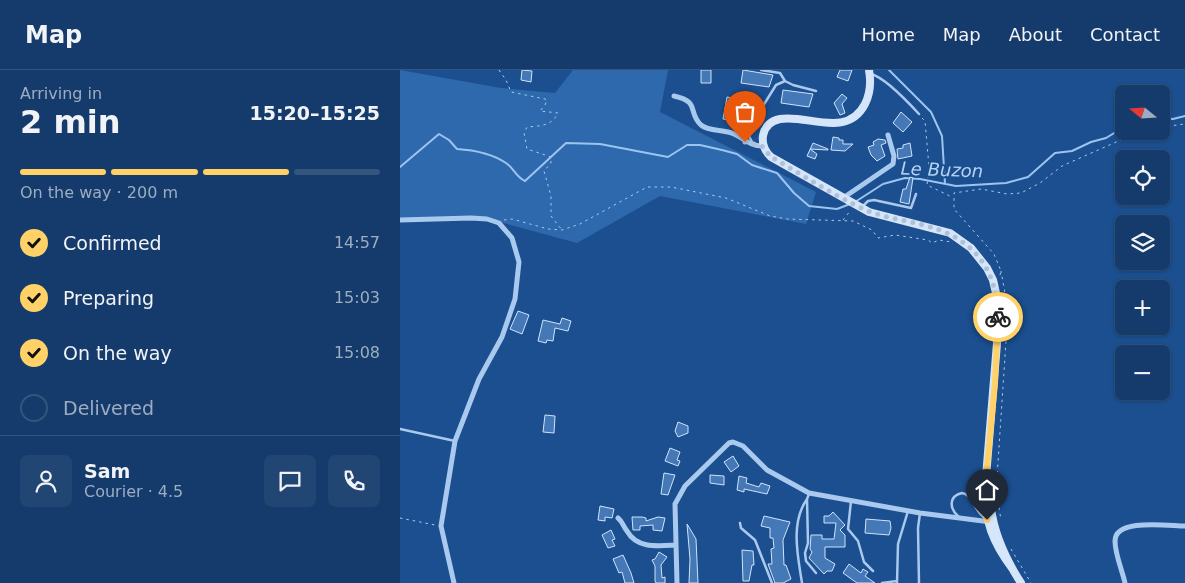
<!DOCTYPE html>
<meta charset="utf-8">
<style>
body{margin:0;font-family:"DejaVu Sans",sans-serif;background:#214673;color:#f1f3f6;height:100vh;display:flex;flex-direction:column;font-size:19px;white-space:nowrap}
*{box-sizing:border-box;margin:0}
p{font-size:16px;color:#9dadc1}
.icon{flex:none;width:28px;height:28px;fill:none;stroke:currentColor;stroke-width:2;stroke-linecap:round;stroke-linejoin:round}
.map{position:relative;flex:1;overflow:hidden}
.details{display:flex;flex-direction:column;background:#143b6b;width:400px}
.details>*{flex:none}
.needle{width:32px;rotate:288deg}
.controls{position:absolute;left:715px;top:15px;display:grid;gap:10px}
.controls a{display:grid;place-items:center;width:55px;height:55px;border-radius:8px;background:#143b6b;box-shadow:0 1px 4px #0004,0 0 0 1px #33557e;font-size:25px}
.pin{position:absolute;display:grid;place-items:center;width:42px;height:42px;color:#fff;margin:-51px -21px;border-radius:50% 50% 50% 0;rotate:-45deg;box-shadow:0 0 5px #0007}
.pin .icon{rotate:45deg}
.courier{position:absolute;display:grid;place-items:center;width:50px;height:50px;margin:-25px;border:4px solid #ffd166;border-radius:50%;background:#fff;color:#222;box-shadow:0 1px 6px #0007}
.head em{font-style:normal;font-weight:800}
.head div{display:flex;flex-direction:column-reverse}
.head{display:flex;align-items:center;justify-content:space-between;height:85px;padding:0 20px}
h1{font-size:32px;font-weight:800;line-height:38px}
.bar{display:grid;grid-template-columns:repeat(4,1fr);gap:8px 5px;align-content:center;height:60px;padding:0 20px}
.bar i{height:6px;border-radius:4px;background:#33557e}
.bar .active{background:#ffd166}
.bar p{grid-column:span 4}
.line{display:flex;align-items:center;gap:12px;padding:0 20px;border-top:1px solid #33557e}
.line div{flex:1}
.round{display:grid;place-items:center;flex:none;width:52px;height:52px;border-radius:8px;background:#214673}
ol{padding:0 20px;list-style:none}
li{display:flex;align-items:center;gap:15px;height:55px}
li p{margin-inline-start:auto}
li .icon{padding:5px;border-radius:50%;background:#ffd166;color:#111;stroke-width:4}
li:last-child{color:#9dadc1}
li i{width:28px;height:28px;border:2px solid #33557e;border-radius:50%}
header{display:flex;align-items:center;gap:30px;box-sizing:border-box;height:70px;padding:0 25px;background:#143b6b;border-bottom:1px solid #33557e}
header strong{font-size:24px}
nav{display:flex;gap:28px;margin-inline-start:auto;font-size:18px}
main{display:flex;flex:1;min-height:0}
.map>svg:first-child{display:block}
</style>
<header>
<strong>Map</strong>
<nav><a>Home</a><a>Map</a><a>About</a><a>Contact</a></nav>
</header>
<main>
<section class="details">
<div class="head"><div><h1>2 min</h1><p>Arriving in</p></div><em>15:20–15:25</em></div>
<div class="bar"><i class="active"></i><i class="active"></i><i class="active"></i><i></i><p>On the way · 200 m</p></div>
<ol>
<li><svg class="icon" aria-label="check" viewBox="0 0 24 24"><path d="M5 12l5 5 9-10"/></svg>Confirmed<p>14:57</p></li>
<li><svg class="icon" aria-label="check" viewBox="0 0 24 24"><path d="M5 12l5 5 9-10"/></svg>Preparing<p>15:03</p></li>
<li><svg class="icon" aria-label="check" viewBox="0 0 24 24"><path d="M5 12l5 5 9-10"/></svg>On the way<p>15:08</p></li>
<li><i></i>Delivered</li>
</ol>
<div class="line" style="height:90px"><a class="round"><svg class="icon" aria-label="person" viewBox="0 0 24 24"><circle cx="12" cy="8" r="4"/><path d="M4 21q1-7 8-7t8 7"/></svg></a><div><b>Sam</b><p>Courier · 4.5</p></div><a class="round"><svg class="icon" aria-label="chat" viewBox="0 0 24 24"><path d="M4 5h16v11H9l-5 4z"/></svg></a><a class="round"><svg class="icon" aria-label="phone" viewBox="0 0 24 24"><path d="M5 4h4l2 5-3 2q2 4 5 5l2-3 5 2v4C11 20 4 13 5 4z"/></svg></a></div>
</section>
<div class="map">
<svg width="785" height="513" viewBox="0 0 785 513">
<rect width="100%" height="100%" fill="#1b4f8f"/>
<path fill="#2e69ad" d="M0 0 101 18 155 23 173 0H268L260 42 416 122 406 154 260 126 177 173 85 148H0Z"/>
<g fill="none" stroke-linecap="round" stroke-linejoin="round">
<path stroke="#9cc4f0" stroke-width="2" d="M489 0 531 42 542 66 545 114
M761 48 773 49 785 46
M0 97 39 64 49 70 57 79C73 80 91 83 106 93 114 98 115 106 125 111L166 73 200 74 268 87 287 75H300L322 80 337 84 352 95 377 103 394 123 409 136 437 139 450 134
M455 132 483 114 505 108 520 109 556 116 606 113 628 107 655 83 672 81 691 72 706 68 724 57"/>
</g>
<path fill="#4478b7" stroke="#cfe3fa" d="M122 0 132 1 131 12 121 10Z
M301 0H311V13H301Z
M343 0 373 5 369 17 341 13Z
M440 0H452L448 11 437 7Z
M383 20 413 24 409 37 381 33Z
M442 24 447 28 442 34 445 43 440 45 434 33Z
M327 27 339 29 335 51 323 49Z
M501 42 512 52 503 62 493 53Z
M433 67 439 68V70H443V74H453L445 81 431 80Z
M478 69 485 70 486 73 481 75 485 86 477 91 471 85 468 77 474 75 473 72Z
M413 73 428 79V80L410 79 417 84 415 89 407 86Z
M510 73 512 86 498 89 497 79 503 78V75Z
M510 107 513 108 509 134 500 132 503 119H506Z
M118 241 129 245 122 264 110 259Z
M162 248 171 251 168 261 155 258 153 271 147 270 146 273 138 271 143 250 160 254Z
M145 345 155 346 154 363 143 362Z
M278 352 288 356V363L278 367 275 361Z
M270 378 280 382 277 390 280 391 278 396 265 391Z
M333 386 339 396 331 402 324 392Z
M264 403 275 405 268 425 261 424Z
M310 405 324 406V415L310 413Z
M339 406 347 408 346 413 359 417 361 413 370 416 367 424 344 419V422L337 420Z
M200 436 214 439 212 448 205 447V451L198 450Z
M433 442 445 455 440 460 445 465V477H425V488L435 494 432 501H427L424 504 409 488 412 482 410 479 411 465H422V469H434L436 453H424V446H429Z
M364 446 390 452 383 470 384 495H386L391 509 383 513H375L368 494H372L371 479 374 478 373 468H370V458L361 456Z
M232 447H242L246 448V451L258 447 265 448 262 461 253 460V455L240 456V460H233Z
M466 449 490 451 491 458 489 465 465 463Z
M287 454 296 469 298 513H289L290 489Z
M211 460 215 469 212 470 215 476 208 478 202 465Z
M342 480 353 481 354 495H352L349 511H343Z
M259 482 267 487 261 495 262 508 265 507V513H256L255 511V496L252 490 255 489Z
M223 485 231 503 234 513H225L222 502 219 503 213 489Z
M449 494 461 503 463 499 468 502 465 506 475 513H457L443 503Z"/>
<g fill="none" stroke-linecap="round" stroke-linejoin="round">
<path stroke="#a9c9ee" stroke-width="1" stroke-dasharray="2.5 4" stroke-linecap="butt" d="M99 0 106 10 111 22 145 29 147 30 145 35 140 41 158 43C152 56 140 56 127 57L124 63 127 79 151 87V93L144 101 151 126V146L162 160
M522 48 525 51 529 97 527 115 552 127
M761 57 785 54
M104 150 112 149 148 159 162 160 180 154 247 117H271L326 128 370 146 387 149 453 151 472 160 478 168 495 165 528 170 532 173 539 170 551 172
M443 150 451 140
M600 205 601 201 594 184 554 139V123L581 119 607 124 621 123 640 113 662 96 732 65 745 61
M596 423 606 271V229L601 201
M598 431 601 450
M0 448 35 455
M611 479 631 513"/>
<path stroke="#a9c9ee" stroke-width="2.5" d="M361 0 380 3 385 11 393 15 416 21
M471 4C486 8 508 32 519 44
M353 74 348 64 350 57 376 15 385 11
M462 137 468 131 474 130 511 138 516 124
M0 359 55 371
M409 424 407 429 408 473 405 483 406 491 416 503
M451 431 448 459 458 471 464 492 473 501
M558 446C549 438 549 426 562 423 574 425 573 441 586 449
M340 453 341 458 355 470 372 513
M402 513C398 487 390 453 407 429
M482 513 497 511
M497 513 498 474 508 441
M519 513 518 458 520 443"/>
<path stroke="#a9c9ee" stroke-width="5" d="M274 26C301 32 287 42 301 55 309 62 324 59 334 64 345 69 350 76 362 76
M443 128 493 94 494 86 488 65
M0 150 71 148 87 149 99 153 112 168 119 192 115 229 102 267 79 309 55 371 41 456 54 513
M218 448C223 452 223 456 227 461 237 479 258 476 276 475
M277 513 275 434 285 416 329 373 333 372 343 376 367 400 409 423 520 443 591 452
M725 513C722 500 715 484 715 471 715 448 769 456 785 456"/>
<path stroke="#d6e6fa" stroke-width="8" d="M469 0C471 11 470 24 465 34 447 69 407 44 380 49 360 53 358 75 371 87L469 142 550 163 571 178 587 198 593 210 596 223 598 261 585 419C584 450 593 473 612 498
M590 427C591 457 605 488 621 513"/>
</g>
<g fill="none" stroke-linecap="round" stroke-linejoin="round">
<path stroke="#afc1d8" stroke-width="5" stroke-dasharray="0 9" d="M345 72 362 76 371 87C403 105 434 126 468 141 486 148 505 150 523 155 572 167 597 197 598 247"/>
<path stroke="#ffd166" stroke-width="6" d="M587 450 585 419 595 313 598 247"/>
</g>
<g text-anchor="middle" stroke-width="4" stroke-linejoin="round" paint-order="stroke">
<g font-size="18" font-style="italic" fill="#b5d3f5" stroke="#1b4f8f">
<text transform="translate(542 100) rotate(2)" y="6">Le Buzon</text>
</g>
</g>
</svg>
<div class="controls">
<a><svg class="needle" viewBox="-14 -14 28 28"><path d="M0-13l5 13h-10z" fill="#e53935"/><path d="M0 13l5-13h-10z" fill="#9dadc1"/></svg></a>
<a><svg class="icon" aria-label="locate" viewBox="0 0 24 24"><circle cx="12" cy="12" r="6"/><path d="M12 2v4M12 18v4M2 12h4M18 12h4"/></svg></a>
<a><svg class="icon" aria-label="layers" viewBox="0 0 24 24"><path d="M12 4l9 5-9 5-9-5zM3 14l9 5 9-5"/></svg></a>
<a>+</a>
<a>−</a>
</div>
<div class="pin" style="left:345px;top:72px;background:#ea580c"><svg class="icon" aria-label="bag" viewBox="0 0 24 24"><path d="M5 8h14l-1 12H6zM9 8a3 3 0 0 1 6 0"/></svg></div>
<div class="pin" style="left:587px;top:450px;background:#1f2937"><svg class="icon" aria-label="home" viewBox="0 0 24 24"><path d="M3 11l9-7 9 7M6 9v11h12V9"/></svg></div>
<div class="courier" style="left:598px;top:247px"><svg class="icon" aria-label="bike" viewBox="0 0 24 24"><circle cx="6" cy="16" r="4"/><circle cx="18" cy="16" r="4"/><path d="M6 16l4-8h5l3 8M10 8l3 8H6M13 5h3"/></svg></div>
</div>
</main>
